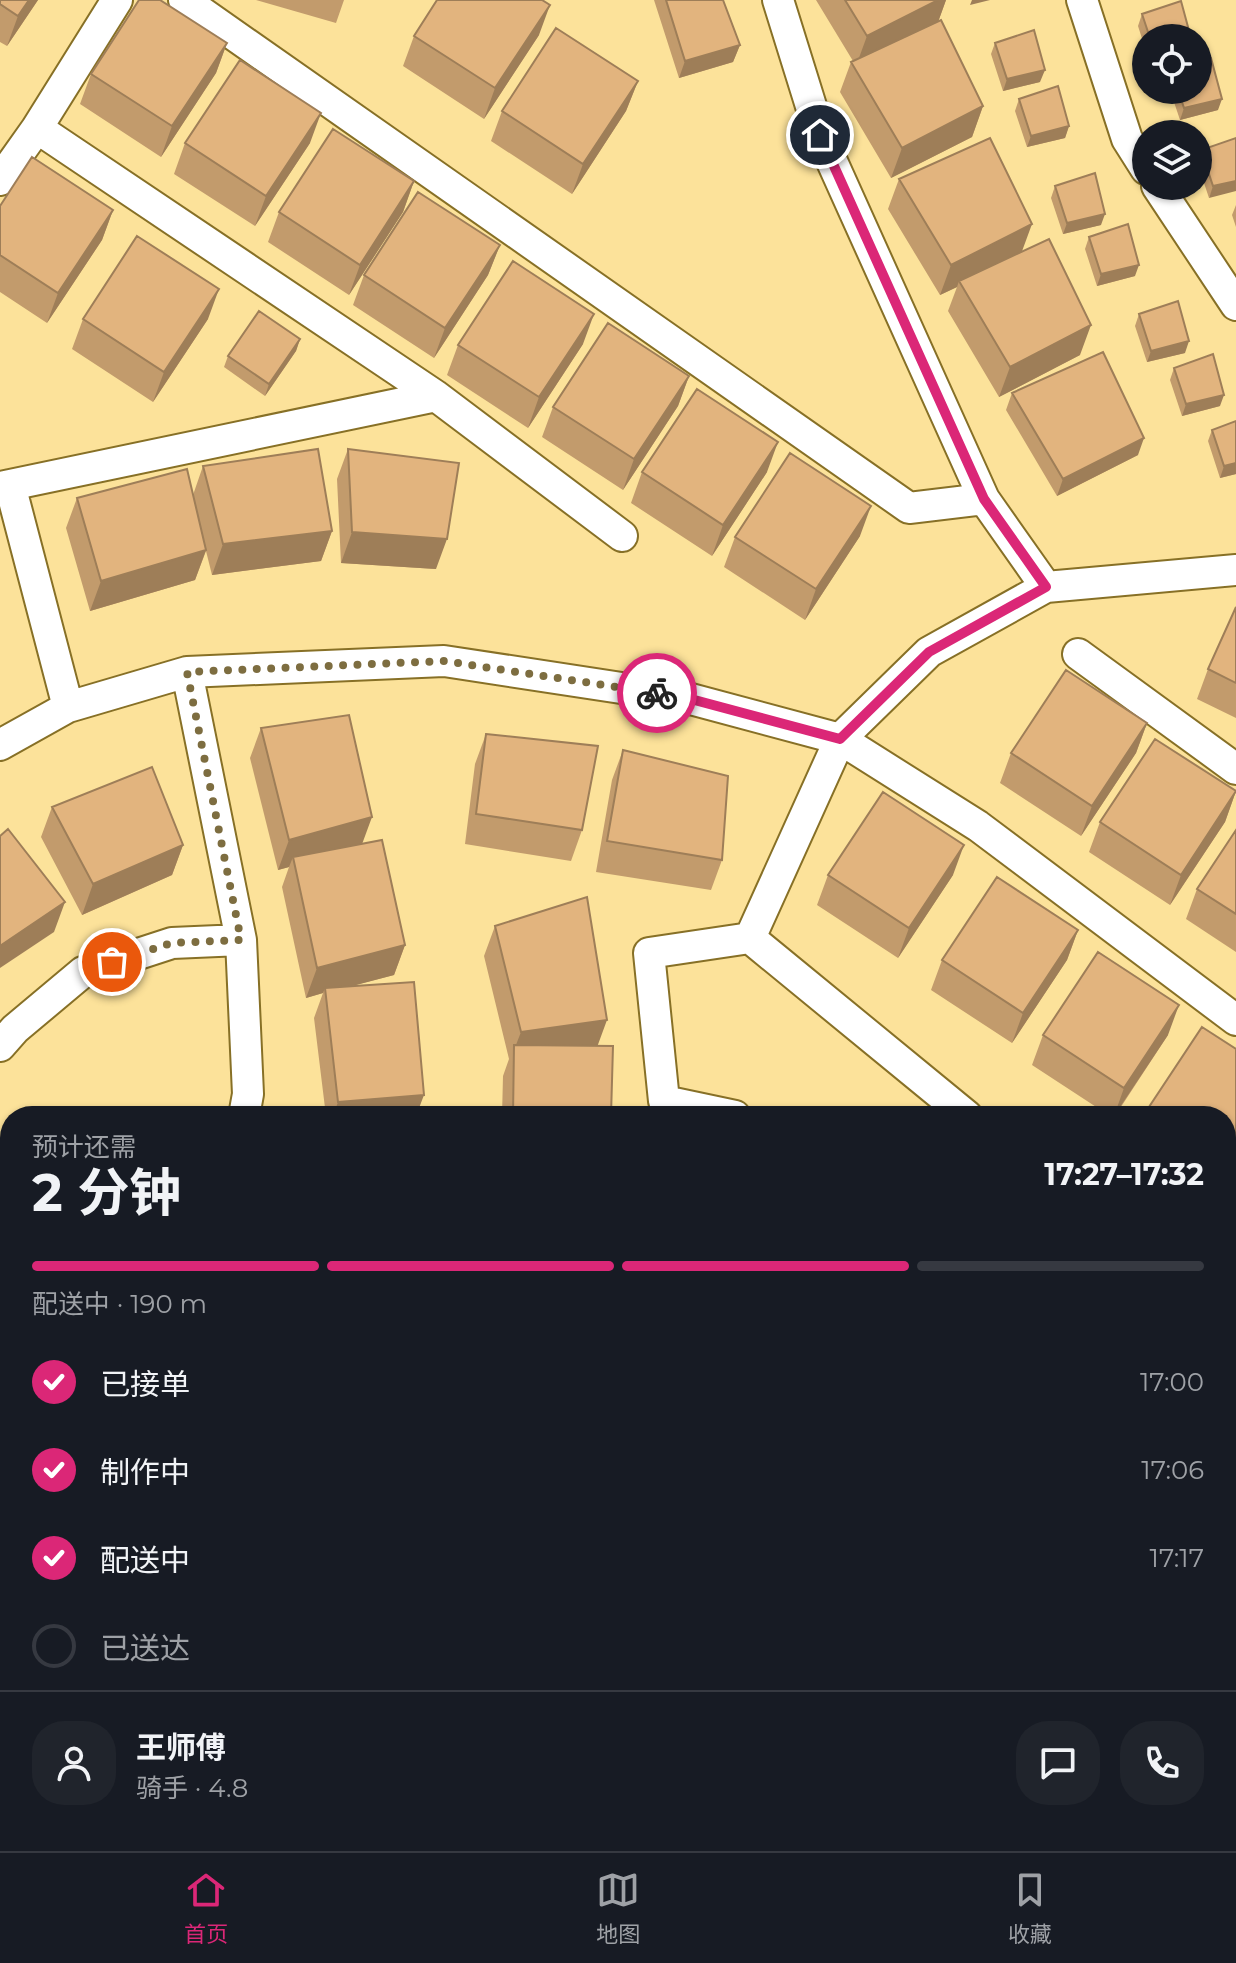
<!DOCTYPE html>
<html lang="zh">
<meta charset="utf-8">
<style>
body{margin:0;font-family:Montserrat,"Noto Sans SC",sans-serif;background:#20242c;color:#f1f3f6;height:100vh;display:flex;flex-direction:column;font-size:30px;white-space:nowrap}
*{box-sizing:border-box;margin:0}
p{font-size:26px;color:#9ea1a6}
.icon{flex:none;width:44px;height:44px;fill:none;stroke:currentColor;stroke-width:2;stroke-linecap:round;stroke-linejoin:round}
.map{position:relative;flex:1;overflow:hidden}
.panel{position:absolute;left:0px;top:1106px;width:1236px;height:746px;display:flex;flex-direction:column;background:#171b24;border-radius:32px 32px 0 0;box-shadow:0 2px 6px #0004}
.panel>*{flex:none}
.fabs{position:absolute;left:1132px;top:24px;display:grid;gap:16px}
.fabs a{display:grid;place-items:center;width:80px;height:80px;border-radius:50%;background:#171b24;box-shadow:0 2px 6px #0004;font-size:40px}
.pin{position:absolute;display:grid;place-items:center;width:68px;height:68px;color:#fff;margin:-34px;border:4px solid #fff;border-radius:50%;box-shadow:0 2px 8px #0007}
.courier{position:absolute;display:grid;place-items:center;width:80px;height:80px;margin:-40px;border:6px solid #db2777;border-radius:50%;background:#fff;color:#222;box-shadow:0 2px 10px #0007}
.head em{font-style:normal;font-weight:700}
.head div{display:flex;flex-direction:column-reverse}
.head{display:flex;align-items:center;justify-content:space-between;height:136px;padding:0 32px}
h1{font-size:52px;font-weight:700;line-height:60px}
.bar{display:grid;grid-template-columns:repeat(4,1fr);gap:12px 8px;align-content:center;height:96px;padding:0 32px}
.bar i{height:10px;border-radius:6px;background:#363941}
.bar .on{background:#db2777}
.bar p{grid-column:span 4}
.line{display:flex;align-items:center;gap:20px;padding:0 32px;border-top:2px solid #363941}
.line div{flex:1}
.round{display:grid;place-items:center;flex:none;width:84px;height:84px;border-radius:32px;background:#20242c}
ol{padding:0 32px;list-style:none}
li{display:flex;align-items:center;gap:24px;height:88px}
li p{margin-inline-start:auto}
li .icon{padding:8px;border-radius:50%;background:#db2777;color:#fff;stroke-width:4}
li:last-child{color:#9ea1a6}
li i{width:44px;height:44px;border:4px solid #363941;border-radius:50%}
.tabs{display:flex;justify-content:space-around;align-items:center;height:112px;border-top:2px solid #363941;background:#171b24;font-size:22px;color:#9ea1a6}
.tabs a{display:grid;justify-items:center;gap:4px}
.tabs .on{color:#db2777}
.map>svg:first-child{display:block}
</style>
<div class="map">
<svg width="1236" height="1851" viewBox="0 0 1236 1851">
<rect width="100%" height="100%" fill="#fce29a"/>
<path fill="#ebbdb4" d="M1236 1550V1851H971L979 1842H1226V1562Z"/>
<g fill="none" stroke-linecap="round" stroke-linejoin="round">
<g stroke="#877026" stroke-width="34">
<path id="minor" d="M184 0 909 508 984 499
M778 0 820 135 984 499 1046 587
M1082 0 1127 139 1146 169
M37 128 117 0
M0 180 37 128 436 396 622 536
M1157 186 1236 305
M10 485 68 707
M0 487 436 396
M1078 654 1236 769
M187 672 241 940 248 1094 244 1116
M0 745 68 707 187 672 444 661 687 698 840 739 978 826 1236 1020
M750 938 840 739 929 652 1046 587 1236 570
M0 1046 15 1029 83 972 172 943 241 940
M735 1116 664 1101 649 953 750 938 967 1116
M0 1345 10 1346
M1226 1494 1236 1484
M0 1721 10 1720
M58 1842 61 1851
M500 1842 512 1851
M755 1842 765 1851
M589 1851 600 1842
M888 1851 897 1842"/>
</g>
<use href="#minor" stroke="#fff" stroke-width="30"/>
</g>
<path fill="#c29b6c" d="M0 0H38L7 46 0 42Z
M256 0H344L336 23Z
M654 0H723L740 45 733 62 679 78Z
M816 0H946L938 22 983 106 972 137 891 178 840 92 851 62 853 61Z
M1142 14 1191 38H1146V51L1138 26Z
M539 35 484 119 403 66 414 36Z
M227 43 216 73 161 157 80 104 91 74Z
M995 43 1040 82 1003 91 991 54Z
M638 81 626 111 572 194 491 141 502 111Z
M1170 90H1198L1218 110 1180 120Z
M1019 99 1069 126 1065 138 1027 147 1015 111Z
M1236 138 1209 198 1198 165V160L1201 150Z
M185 143H310L255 226 174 174Z
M899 179 1022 252 1080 355 999 397 948 311 957 287 940 295 888 209Z
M414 181 403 212 349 295 268 242 279 212Z
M1055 186 1101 225 1063 234 1051 198Z
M1236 205V227L1232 215Z
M0 206 113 210 102 240 47 323 0 292Z
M1089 237 1135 276 1097 286 1085 249Z
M500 245 488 275 434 358 353 305 364 275Z
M1139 314 1185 353 1147 362 1135 326Z
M83 319H208L153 402 72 349Z
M300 339 296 351 265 396 224 367 228 356Z
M583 344 528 428 447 375 458 345Z
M1174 368 1220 406 1182 416 1170 380Z
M689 376 678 406 623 490 542 437 553 407Z
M1012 393 1138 455 1057 496 1006 410Z
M1236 421V474L1220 478 1208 441 1212 430Z
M348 449 436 569 341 563 337 479Z
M203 466 332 531 321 561 212 575 206 551 195 580 90 611 66 528 77 498 193 495Z
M642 472H767L712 556 631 503Z
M860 536 805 620 724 567 735 537Z
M1236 607V718L1197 699 1208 669Z
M1147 723 1136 753 1081 836 1000 783 1011 753Z
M261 728 362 843 405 945 394 975 351 986 416 1116H326L314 1018 323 993 306 998 282 887 289 867 278 870 250 758Z
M486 734 582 830 571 861 465 844 475 764Z
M623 750 722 860 711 890 596 872 612 780Z
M1236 791 1225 822 1170 905 1089 852 1100 822Z
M52 807 183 845 172 875 82 915 41 837Z
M1236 830V952L1186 919 1197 889Z
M828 875H953L898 958 817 905Z
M495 926 598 1046 611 1116H502L503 1076 509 1059 484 956Z
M1078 930 1067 960 1012 1043 931 990 942 960Z
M1043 1035H1168L1115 1116H1110L1032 1065Z
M1236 1049V1165L1226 1180V1116H1145L1147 1110Z
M82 1842H202L198 1851H86Z"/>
<path fill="#9e7e58" d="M29 0H38L7 46 18 16Z
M938 0H946L937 25 856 66 867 36Z
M972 0H990L970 5Z
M550 5 539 35 484 119 495 88Z
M227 43 216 73 161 157 172 126Z
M740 45 733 62 679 78 685 61Z
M1045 70 1040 82 1003 91 1007 79Z
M638 81 626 111 572 194 583 164Z
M1222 99 1218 110 1180 120 1184 108Z
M983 106 972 137 891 178 902 148Z
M321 113 310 143 255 226 266 196Z
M1069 126 1065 138 1027 147 1031 136Z
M414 181 403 212 349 295 360 265Z
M1236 181V191L1209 198 1213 186Z
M113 210 102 240 47 323 58 293Z
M1105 214 1101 225 1063 234 1067 223Z
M1032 224 1021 254 959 281 957 287 940 295 951 265Z
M500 245 488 275 434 358 445 328Z
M1139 265 1135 276 1097 286 1101 274Z
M219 289 208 319 153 402 164 372Z
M594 314 583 344 528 428 539 397Z
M1091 325 1080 355 999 397 1010 367Z
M300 339 296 351 265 396 269 384Z
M1189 341 1185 353 1147 362 1151 351Z
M689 376 678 406 623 490 634 459Z
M1224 395 1220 406 1182 416 1186 404Z
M1144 438 1138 455 1057 496 1063 479Z
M778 442 767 472 712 556 723 525Z
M1236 463V474L1220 478 1224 466Z
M871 506 860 536 805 620 816 589Z
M332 531 321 561 212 575 223 544Z
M352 532 447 539 436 569 341 563Z
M206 550 195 580 90 611 101 581Z
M1147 723 1136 753 1081 836 1092 806Z
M1236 791 1225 822 1170 905 1181 875Z
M372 817 361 847 293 857 289 867 278 870 289 840Z
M183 845 172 875 82 915 93 884Z
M964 845 953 875 898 958 909 928Z
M65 902 54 932 0 968V946Z
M1078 930 1067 960 1012 1043 1023 1013Z
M405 945 394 975 326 993 325 988 323 993 306 998 317 968Z
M1179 1005 1168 1035 1114 1116 1124 1088Z
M607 1020 596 1050H514L521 1032Z
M424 1095 416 1116H333L338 1102Z
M1236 1151V1165L1226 1180V1169L1228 1163Z
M1236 1354V1371L1226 1383V1366Z
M0 1480H10V1509L0 1510Z
M0 1660H10V1691H0Z
M179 1842H202L198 1851H152Z"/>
<path fill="#e2b47e" stroke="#9e7e58" stroke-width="2" d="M0 0H29L18 16 0 4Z
M139 0H160L227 43 172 126 91 74Z
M437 0H542L550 5 495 88 414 36Z
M666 0H723L740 45 685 61Z
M845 0H938L867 36Z
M1181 1 1191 38H1150L1142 14Z
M941 20 983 106 902 148 851 62Z
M556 28 638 81 583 164 502 111Z
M1034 30 1045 70 1007 79 995 43Z
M1211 58 1222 99 1184 108 1178 90H1198V63Z
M240 60 321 113 266 196 185 143Z
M1058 86 1069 126 1031 136 1019 99Z
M333 129 414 181 360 265 279 212Z
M990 138 1032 224 951 265 899 179Z
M1236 138V181L1213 186 1201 150Z
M32 157 113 210 58 293 0 255V206Z
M1095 173 1105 214 1067 223 1055 186Z
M418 192 500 245 445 328 364 275Z
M1128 224 1139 265 1101 274 1089 237Z
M137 236 219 289 164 372 83 319Z
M1049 239 1091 325 1010 367 959 281Z
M513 261 594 314 539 397 458 345Z
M1178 301 1189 341 1151 351 1139 314Z
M259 311 300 339 269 384 228 356Z
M608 323 689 376 634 459 553 407Z
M1103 352 1144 438 1063 479 1012 393Z
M1213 354 1224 395 1186 404 1174 368Z
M697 389 778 442 723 525 642 472Z
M1236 421V463L1224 466 1212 430Z
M318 449 332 531 223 544 203 466Z
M348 449 459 463 447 539 352 532Z
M790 453 871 506 816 589 735 537Z
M187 469 206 550 101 581 77 498Z
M1236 607V683L1208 669Z
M1066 670 1147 723 1092 806 1011 753Z
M349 715 372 817 289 840 261 728Z
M486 734 598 746 582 830 476 814Z
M1155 739 1236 791 1181 875 1100 822Z
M623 750 728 776 722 860 607 841Z
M152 767 183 845 93 884 52 807Z
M883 792 964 845 909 928 828 875Z
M8 829 65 902 0 946V836Z
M1236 830V914L1197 889Z
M382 840 405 945 317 968 293 857Z
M997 877 1078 930 1023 1013 942 960Z
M587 897 607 1020 521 1032 495 926Z
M1098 952 1179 1005 1124 1088 1043 1035Z
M414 982 424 1095 338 1102 325 988Z
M1202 1027 1236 1049V1151L1228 1163 1226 1161V1116H1156L1147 1110Z
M514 1045 613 1046 611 1116H513Z
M1226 1234 1236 1243V1354L1226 1366Z
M0 1395H10V1480H0Z
M0 1575 10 1576V1660H0Z
M104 1842H179L152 1851H108Z
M368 1842H421L430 1851H359Z
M659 1842H707L718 1851H650Z"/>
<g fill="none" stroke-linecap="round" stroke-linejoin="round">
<path stroke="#7d6d40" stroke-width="8" stroke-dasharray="0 14.4" d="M112 962 172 943 241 940 187 672 444 661 657 693"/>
<path stroke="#db2777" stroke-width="10" d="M657 693 687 698 840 739 929 652 1046 587 984 499 820 135"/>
</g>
</svg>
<div class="fabs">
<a><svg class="icon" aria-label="locate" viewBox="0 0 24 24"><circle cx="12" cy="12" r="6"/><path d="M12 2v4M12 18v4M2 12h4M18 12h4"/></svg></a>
<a><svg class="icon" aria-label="layers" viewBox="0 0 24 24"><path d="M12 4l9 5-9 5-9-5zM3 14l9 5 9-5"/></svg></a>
</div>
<div class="pin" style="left:112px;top:962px;background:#ea580c"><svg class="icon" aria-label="bag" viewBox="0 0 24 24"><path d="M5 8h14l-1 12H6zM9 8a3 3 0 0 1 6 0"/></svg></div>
<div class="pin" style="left:820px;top:135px;background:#1f2937"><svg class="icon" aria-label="home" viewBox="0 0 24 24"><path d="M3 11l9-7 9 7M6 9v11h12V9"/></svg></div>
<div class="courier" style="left:657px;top:693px"><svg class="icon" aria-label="bike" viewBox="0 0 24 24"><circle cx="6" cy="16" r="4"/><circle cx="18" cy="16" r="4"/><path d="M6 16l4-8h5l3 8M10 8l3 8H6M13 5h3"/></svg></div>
<section class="panel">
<div class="head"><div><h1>2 分钟</h1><p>预计还需</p></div><em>17:27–17:32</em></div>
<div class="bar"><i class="on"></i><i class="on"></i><i class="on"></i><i></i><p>配送中 · 190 m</p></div>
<ol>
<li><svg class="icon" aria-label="check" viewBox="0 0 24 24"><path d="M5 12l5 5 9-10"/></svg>已接单<p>17:00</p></li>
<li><svg class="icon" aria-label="check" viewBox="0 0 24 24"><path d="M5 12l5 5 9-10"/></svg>制作中<p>17:06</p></li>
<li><svg class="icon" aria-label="check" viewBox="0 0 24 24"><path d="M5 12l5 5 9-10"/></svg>配送中<p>17:17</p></li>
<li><i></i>已送达</li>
</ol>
<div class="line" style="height:144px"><a class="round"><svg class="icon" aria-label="person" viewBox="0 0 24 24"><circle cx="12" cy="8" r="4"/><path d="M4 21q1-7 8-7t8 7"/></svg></a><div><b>王师傅</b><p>骑手 · 4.8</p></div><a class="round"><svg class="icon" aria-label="chat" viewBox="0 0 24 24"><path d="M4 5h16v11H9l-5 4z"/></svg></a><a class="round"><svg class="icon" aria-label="phone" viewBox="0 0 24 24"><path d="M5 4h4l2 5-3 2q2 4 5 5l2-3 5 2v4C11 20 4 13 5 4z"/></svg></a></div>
</section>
</div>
<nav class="tabs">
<a class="on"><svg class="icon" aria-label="home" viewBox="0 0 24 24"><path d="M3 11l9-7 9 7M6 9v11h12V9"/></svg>首页</a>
<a><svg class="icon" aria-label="map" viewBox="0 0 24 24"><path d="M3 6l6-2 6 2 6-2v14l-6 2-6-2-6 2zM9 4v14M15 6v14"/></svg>地图</a>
<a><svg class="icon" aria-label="saved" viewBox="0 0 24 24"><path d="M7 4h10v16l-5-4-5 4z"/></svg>收藏</a>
</nav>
